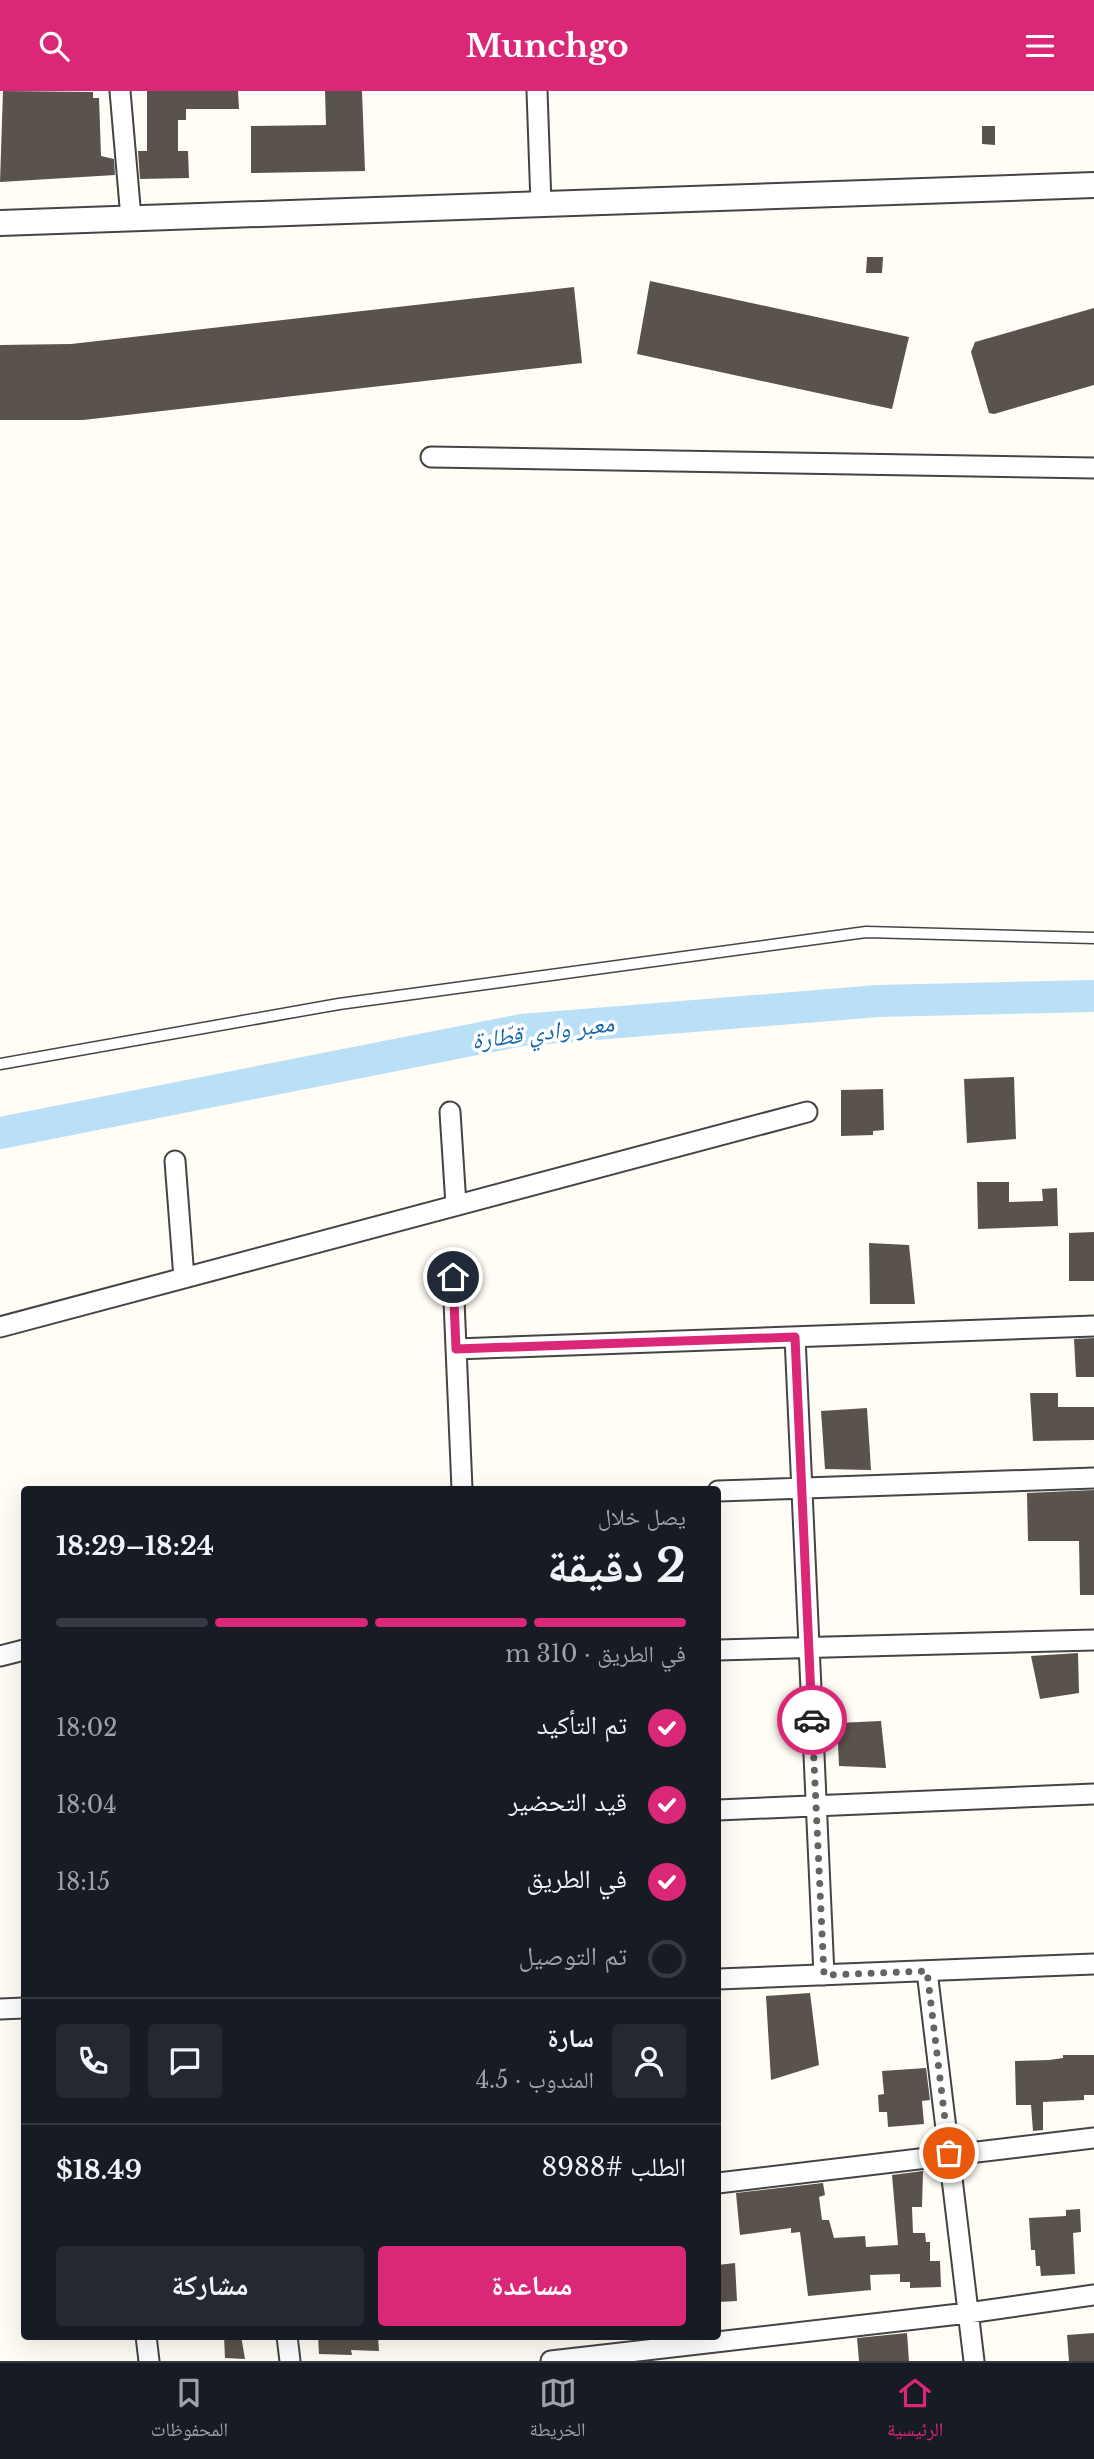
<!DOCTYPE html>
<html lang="ar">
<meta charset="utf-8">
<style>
body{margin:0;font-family:"Libre Baskerville","Noto Naskh Arabic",serif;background:#242831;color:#f1f3f6;direction:rtl;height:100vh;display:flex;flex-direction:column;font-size:26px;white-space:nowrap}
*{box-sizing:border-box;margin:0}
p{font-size:23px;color:#9ea1a6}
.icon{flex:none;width:38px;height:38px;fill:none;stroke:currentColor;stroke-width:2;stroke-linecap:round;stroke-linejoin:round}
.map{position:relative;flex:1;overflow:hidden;direction:ltr}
.drawer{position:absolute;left:21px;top:1395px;width:700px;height:854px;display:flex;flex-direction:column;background:#171b24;border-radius:7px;box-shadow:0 7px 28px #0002;direction:rtl}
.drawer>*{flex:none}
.pin{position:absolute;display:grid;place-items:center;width:60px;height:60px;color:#fff;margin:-30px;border:4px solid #fff;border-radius:50%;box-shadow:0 2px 7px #0007}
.courier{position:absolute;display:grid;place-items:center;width:70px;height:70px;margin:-35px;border:5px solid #db2777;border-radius:50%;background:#fff;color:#222;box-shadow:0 2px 9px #0007}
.head em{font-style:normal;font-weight:700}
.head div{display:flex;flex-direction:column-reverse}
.head{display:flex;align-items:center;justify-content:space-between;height:119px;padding:0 35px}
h1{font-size:46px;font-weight:700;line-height:52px}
.bar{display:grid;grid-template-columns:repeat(4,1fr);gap:10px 7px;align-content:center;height:84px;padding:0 35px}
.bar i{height:9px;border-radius:5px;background:#363941}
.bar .current{background:#db2777}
.bar p{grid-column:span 4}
.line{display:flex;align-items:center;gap:18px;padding:0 35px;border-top:2px solid #363941}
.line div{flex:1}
.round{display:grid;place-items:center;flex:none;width:74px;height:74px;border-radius:7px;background:#242831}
ol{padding:0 35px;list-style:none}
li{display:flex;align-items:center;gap:21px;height:77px}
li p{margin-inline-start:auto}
li .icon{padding:7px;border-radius:50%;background:#db2777;color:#fff;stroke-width:4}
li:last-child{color:#9ea1a6}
li i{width:38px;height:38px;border:4px solid #363941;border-radius:50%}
.button{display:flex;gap:14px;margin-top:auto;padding:14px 35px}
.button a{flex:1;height:80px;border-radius:7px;background:#db2777;color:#fff;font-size:28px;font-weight:700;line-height:80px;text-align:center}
.button a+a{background:#242831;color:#f1f3f6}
header{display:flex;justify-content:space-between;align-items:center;height:91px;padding:0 35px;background:#db2777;color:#fff;font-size:32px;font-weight:700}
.dock{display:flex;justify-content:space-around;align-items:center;height:98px;border-top:2px solid #363941;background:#171b24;font-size:19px;color:#9ea1a6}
.dock a{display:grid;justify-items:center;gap:4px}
.dock .current{color:#db2777}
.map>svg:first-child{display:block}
</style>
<header><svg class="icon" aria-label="menu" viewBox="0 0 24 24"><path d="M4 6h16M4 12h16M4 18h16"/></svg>Munchgo<svg class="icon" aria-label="search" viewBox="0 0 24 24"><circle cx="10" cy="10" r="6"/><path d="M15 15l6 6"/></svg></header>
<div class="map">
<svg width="1094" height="2270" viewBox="0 0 1094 2270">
<rect width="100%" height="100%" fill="#fffdf5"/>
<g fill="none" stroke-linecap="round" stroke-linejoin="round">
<path stroke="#b9e0f7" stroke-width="32" d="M0 1042 522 939 878 910 1094 905"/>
</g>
<path fill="#5a524d" d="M3 0 93 1V7H99L101 65 114 68 115 84 0 91Z
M147 0H238L239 18H186V29H178V60H188L189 87 140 88 138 60H147Z
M325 0H362L365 80 251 82V35L326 34Z
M982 35H995V54L982 53Z
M867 166H883L882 182H866Z
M650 190 909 246 892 318 637 263Z
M574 196 582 272 83 329H0V254L71 253Z
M1094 217V294L994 323 989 322 971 261 975 251Z
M1014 986 1016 1048 967 1052 964 988Z
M883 998 884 1039 873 1040V1044L841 1045V999Z
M977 1091H1009V1111L1043 1110 1042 1098 1057 1097 1058 1135 978 1138Z
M1094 1141V1190H1069V1142Z
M869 1152 909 1154 915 1213H870Z
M1094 1247V1286H1076L1074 1248Z
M1030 1302H1058V1316H1094V1349L1033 1350Z
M867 1317 871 1379 825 1378 821 1320Z
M1094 1399V1504H1080L1079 1450H1028L1027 1402Z
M1078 1562 1079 1602 1040 1608 1031 1565Z
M881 1630 886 1677 839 1675 837 1632Z
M810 1902 819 1974 771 1989 766 1905Z
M1063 1964H1094V2004H1084V2009L1043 2011V2039L1033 2040 1031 2014H1016L1015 1970 1049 1969 1063 1967Z
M926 1977 930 2009 922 2010 924 2033 888 2036 887 2021H879L878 2004 884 2003 882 1980Z
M923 2080 922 2116H912L913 2142H925L926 2151H930V2170H940L941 2196 910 2197V2191H900V2183L870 2184 871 2199 808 2205 800 2141 791 2142V2137L740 2144 736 2102 823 2092 825 2104 819 2106 822 2129H829L834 2147 865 2145 866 2156 898 2154 892 2084Z
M1080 2118 1081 2141 1073 2142 1075 2183 1041 2185 1040 2175H1036L1035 2159H1031L1029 2127 1066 2125V2119Z
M735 2172 737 2210 718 2211V2174Z
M907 2242 909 2270H859L857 2247Z
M1094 2242V2270H1069L1067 2244Z
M224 2245H241L245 2268 225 2267Z
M318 2245H378L379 2260 351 2259 352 2264 319 2263Z"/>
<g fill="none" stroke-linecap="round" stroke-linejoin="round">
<g stroke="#444" stroke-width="13">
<path id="service" d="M0 973 339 913 866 841 1094 847"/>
</g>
<g stroke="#444" stroke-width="23">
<path id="minor" d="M120 0 131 127
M537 0 541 113
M431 366 1094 377
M450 1021 456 1114
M175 1070 184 1187
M453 1186 462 1398
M0 1236 807 1021
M795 1246 824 1884
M456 1258 1094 1235
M718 1400 1094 1387
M718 1559 1094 1549
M0 1565 24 1559
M718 1719 1094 1703
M927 1880 974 2270
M718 1888 1094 1873
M0 1918 24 1917
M718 2092 1094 2047
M146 2245 149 2270
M287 2245 290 2270
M551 2270 968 2222 1094 2204"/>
</g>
<g stroke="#444" stroke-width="28">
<path id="tertiary" d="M0 132 1094 94"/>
</g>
<use href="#service" stroke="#fff" stroke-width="10"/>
<use href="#minor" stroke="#fff" stroke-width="19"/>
<use href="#tertiary" stroke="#fff" stroke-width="24"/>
</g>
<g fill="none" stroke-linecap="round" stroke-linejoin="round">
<path stroke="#646461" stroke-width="7" stroke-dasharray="0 12.6" d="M812 1629 824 1884 927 1880 949 2062"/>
<path stroke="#db2777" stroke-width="9" d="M453 1186 456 1258 795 1246 812 1629"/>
</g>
<g text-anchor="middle" stroke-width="7" stroke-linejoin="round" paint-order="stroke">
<g font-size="24" font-style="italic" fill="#1768a6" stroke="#fff">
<text transform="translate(543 941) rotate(-7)" y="8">معبر وادي قطّارة</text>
</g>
</g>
</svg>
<div class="pin" style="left:949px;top:2062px;background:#ea580c"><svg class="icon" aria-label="bag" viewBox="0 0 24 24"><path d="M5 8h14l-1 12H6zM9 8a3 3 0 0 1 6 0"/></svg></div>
<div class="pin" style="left:453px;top:1186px;background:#1f2937"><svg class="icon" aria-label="home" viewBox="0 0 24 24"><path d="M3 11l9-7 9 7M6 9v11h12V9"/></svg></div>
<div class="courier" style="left:812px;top:1629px"><svg class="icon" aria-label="car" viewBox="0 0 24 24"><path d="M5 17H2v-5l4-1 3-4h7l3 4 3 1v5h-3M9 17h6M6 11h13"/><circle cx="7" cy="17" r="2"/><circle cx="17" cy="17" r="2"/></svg></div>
<section class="drawer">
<div class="head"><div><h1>2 دقيقة</h1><p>يصل خلال</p></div><em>18:24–18:29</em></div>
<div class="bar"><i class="current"></i><i class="current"></i><i class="current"></i><i></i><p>في الطريق · 310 m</p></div>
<ol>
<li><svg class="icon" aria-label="check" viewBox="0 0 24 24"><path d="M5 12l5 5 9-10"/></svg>تم التأكيد<p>18:02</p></li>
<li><svg class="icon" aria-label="check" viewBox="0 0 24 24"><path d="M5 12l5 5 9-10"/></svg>قيد التحضير<p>18:04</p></li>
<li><svg class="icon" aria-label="check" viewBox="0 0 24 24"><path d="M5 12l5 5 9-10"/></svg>في الطريق<p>18:15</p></li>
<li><i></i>تم التوصيل</li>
</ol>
<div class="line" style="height:126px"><a class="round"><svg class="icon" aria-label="person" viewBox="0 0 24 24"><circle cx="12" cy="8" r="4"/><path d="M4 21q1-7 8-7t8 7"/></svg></a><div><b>سارة</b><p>المندوب · 4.5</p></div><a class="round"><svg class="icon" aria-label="chat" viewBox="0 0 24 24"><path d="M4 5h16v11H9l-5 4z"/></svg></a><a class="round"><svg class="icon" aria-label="phone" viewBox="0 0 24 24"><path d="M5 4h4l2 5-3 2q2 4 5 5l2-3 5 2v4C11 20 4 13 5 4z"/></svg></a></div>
<div class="line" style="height:91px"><div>الطلب #8988</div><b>$18.49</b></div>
<div class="button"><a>مساعدة</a><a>مشاركة</a></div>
</section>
</div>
<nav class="dock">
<a class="current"><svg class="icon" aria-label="home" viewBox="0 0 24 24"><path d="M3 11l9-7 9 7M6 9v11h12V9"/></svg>الرئيسية</a>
<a><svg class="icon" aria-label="map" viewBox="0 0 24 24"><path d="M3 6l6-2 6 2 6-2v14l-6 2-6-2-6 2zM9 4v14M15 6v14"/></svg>الخريطة</a>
<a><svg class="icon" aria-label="saved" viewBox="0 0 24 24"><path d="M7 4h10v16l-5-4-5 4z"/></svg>المحفوظات</a>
</nav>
